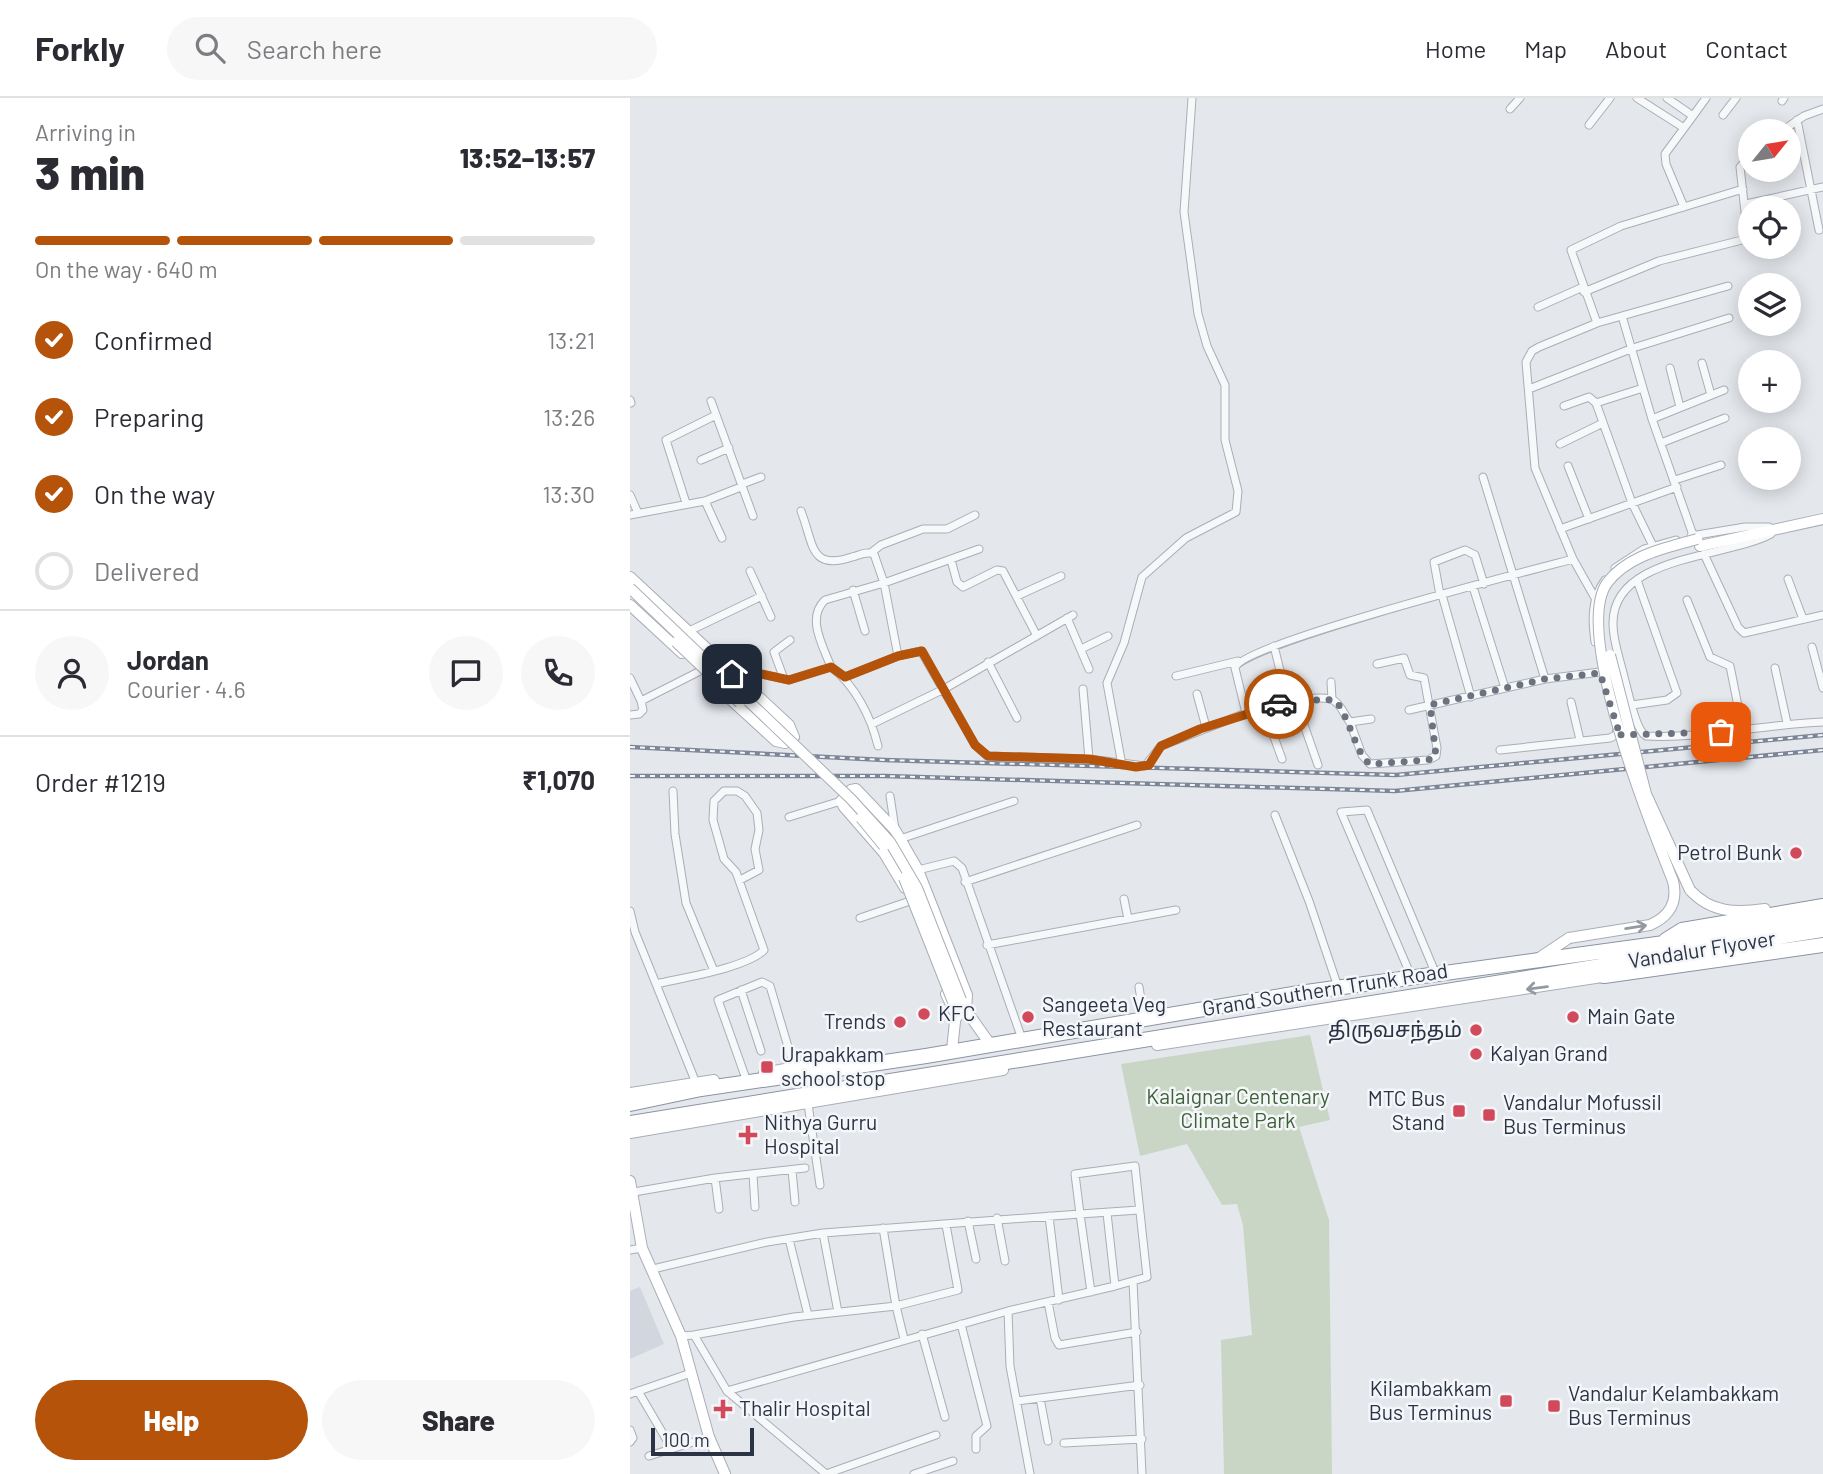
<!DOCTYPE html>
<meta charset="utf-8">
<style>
body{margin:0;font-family:Barlow,"Noto Sans Tamil",sans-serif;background:#f7f7f7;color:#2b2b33;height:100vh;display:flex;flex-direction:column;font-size:26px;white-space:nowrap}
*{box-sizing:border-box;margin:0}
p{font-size:23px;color:#7c7c81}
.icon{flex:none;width:38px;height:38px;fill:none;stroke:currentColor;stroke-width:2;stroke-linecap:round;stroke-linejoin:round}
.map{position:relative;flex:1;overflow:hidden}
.panel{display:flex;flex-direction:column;background:#fff;width:630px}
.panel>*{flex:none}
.needle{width:46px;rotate:60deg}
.tools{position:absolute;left:1108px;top:21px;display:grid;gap:14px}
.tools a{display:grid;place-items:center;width:63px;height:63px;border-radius:50%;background:#fff;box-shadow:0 4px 18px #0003;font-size:35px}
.scale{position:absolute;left:21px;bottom:18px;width:103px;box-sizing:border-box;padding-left:7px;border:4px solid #2b3445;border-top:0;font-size:19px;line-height:24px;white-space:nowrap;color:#2b3445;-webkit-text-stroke:5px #f4f6f9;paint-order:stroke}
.pin{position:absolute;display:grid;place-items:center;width:60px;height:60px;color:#fff;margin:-30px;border-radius:14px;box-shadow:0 4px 10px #0006}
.courier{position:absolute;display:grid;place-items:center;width:70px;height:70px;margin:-35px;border:5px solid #b45309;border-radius:50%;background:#fff;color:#222;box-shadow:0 2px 9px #0007}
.overview em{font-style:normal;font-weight:800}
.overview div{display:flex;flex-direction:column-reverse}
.overview{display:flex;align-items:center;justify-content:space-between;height:119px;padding:0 35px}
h1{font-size:46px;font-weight:800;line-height:52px}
.bar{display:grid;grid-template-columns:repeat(4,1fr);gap:10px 7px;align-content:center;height:84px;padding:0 35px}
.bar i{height:9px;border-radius:5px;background:#e1e1e2}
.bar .current{background:#b45309}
.bar p{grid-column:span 4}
.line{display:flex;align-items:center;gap:18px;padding:0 35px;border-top:2px solid #e1e1e2}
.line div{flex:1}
.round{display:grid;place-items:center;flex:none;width:74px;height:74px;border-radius:37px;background:#f7f7f7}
ol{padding:0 35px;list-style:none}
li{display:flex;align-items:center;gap:21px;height:77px}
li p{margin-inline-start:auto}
li .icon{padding:7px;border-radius:50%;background:#b45309;color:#fff;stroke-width:4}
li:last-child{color:#7c7c81}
li i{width:38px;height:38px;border:4px solid #e1e1e2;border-radius:50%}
.primary-button{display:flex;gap:14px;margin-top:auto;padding:14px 35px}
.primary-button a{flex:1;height:80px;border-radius:42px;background:#b45309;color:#fff;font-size:28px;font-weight:800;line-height:80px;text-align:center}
.primary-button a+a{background:#f7f7f7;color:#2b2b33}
header{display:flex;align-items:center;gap:42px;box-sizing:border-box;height:98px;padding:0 35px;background:#fff;border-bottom:2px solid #e1e1e2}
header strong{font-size:33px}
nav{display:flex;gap:38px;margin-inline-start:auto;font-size:24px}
.search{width:490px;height:63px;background:#f7f7f7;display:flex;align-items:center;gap:18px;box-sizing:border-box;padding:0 24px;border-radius:38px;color:#7c7c81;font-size:26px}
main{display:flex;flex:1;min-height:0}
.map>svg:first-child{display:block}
</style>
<header>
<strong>Forkly</strong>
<div class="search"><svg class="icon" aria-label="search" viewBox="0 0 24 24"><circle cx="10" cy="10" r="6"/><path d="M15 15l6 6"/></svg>Search here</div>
<nav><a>Home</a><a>Map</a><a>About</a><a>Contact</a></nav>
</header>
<main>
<section class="panel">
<div class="overview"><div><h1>3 min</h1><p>Arriving in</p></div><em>13:52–13:57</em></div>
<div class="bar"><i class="current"></i><i class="current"></i><i class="current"></i><i></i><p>On the way · 640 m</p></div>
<ol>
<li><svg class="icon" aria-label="check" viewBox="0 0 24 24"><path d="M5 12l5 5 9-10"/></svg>Confirmed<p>13:21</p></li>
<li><svg class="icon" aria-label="check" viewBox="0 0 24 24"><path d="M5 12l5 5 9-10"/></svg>Preparing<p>13:26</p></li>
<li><svg class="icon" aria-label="check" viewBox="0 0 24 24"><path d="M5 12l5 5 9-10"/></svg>On the way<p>13:30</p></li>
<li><i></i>Delivered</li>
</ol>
<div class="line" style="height:126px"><a class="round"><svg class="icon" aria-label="person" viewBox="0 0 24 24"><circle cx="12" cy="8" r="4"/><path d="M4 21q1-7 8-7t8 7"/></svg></a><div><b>Jordan</b><p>Courier · 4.6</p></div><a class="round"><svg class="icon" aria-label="chat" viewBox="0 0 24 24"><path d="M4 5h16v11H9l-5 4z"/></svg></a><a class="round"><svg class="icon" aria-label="phone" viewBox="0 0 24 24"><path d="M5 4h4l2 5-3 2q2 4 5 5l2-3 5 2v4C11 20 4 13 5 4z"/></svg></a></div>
<div class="line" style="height:91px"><div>Order #1219</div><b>₹1,070</b></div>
<div class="primary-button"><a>Help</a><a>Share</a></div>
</section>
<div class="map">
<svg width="1193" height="1376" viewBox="0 0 1193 1376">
<rect width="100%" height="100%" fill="#e4e7ec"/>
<path fill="#d2d6de" d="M10 1189 34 1246 0 1261V1193Z"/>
<path fill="#c9d6c5" d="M680 937 700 1022 669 1029 699 1122 702 1376H594L591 1242 622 1237 613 1127 607 1106 592 1107 557 1046 510 1058 491 966Z"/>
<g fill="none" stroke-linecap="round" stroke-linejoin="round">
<g stroke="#a9aeb7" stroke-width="9">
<path id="street" d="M1007 0 1054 30
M1037 0 1063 18 1076 0
M1152 3 1154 0
M880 11 890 0
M1093 17 1106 0
M1167 22 1189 132
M959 27 980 0
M1152 33 1174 18 1193 11
M1116 106 1193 89
M1054 109 1036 66 1035 56 1063 18
M954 194 1029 163 1112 142 1117 132 1110 69 1120 58
M908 209 953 189
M992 218 1022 321 1063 437
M967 225 1098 188
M1072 265 1081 297
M1040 270 1050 309
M899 291 1003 250 1099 220
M0 302 1 305
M81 303 123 418
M966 305 1013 290
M934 308 959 299 966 305 1002 405 1023 448
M1022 321 1094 292
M1031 345 1095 320
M930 346 973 325
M71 362 99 350
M938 368 959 421
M853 379 915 581
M1045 382 1091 367
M112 386 131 379
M0 397 8 415
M75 403 92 440
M56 405 36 342 86 317
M171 413C184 447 180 473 222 459 230 457 236 453 244 456L254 485 268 558
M0 417 75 403 111 389
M930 431 1047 389
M1141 436C1097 460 982 457 983 526 983 544 990 561 994 579 998 592 1005 632 1016 638 1075 641 1134 626 1193 624
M1061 438 1115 429H1139
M242 454 251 447 293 431H317L345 417
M1074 456 1108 529 1114 535 1193 517
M321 462 327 484 333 489 367 472 373 473 407 538
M985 470 1014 451 1046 442
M120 473 141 519
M1158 481 1173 521
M843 489 875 590
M223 492 235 533
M810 497 804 464 835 452 845 457 854 486
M812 497 841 599
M387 498 431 478
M965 500 943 461 905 370 896 264 902 253 909 249 967 225 941 152 991 128 1113 91
M1057 502 1080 559 1100 568 1113 633
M437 520 459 571
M57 534 132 498
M965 544C962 522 961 501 975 482
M644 548 658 605
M1182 549 1193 590
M451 551 478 538
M358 564 387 620
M98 569 159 582 201 569C225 587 241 619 248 648
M201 569C193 548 176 520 195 502L254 485 349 451
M1145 570 1157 625
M546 578 608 563
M215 579 268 558 291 553 345 647 357 658 459 661 515 668 531 648 616 615 605 570C610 547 902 472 943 461
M0 580 11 603
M154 581 144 554 160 542
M701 584 702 601
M453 591 459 661
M567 596 576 629
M666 604 688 667
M941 604 950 642
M1002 607 1037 602 1047 595 1007 482
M633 609 652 661
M779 612 915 581 970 574
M616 615C633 609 688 595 703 602 711 606 714 617 720 624L741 621
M0 617 9 616 13 612 11 603 76 570
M720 624 732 657 740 666 798 662 806 658 807 650 794 580 780 577 774 560 747 566
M242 626 314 591 443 517
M870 652 980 640 986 637 987 630
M492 667 477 585 494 545 512 479 556 440 606 414 608 393 595 342V287L577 248 568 216 554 114 562 0
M43 693 45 736 56 805 84 873
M260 698 265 731
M645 717 679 803 708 889
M159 719 211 703
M270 741 384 703
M288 772 324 763 332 770 392 941
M335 784 507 727
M494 801 498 821
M0 813 5 834 66 985
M230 820 280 803
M357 847 546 812
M781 878 711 714 737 712 805 874
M26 886C51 880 117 870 134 852L106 774 94 761 83 722 84 703 94 693H107L115 698 127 715 129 732 125 751 129 772 110 782
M509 889 514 921
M111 892 131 953
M115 978 88 902 132 884 140 888 164 969
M178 1006 190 1087
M162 1072 165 1104
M123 1076 125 1109
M85 1080 89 1111
M4 1094 85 1080 175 1070
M419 1118 429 1202
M367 1120 375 1163
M338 1123 346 1161
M253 1130 266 1208 328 1192 316 1127
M193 1135 208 1214
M159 1141 178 1217
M0 1152 12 1150
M23 1171 137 1144 193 1135 450 1116 461 1194
M503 1183 512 1376
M485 1188 517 1179 505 1068 445 1076 450 1116 509 1112
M418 1204 425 1240 429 1247 507 1234
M378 1213 380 1268 400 1376
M331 1226 357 1328 346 1338V1351
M292 1236 315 1319
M64 1237 164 1219 266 1208 274 1241
M51 1238 64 1237 97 1293 196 1376 306 1337
M8 1293 42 1351
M97 1293 378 1213 485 1188 477 1115
M0 1296 61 1275
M410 1300 418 1343
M387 1303 510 1287
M0 1332 3 1340 0 1344
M434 1345 512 1341
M19 1358 79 1339
M284 1376 323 1363"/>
</g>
<g stroke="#a9aeb7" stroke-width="12">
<path id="secondary" d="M1070 448 1193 421
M0 479 159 627 164 639 155 645 146 643 99 600
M0 507 52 555
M275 790 254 755 214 709 211 703 221 692 226 691 265 732 288 772 337 897 336 914
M1060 792C1081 815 1106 815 1135 811
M909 860 939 840
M316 896 327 919
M333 908 360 946
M527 947 972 879
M322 952 326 914
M134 975 202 962 225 965
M0 995 84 982
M0 1035 373 972
M0 1083 12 1150 51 1238 79 1339 95 1376"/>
</g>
<g stroke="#8b94a3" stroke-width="16">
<path id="highway" d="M1036 842 1052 832 1193 808
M957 873 974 878 1193 847
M0 1006 71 991 296 958 669 895 1056 842 1193 819
M0 1025 1193 832"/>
</g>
<use href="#street" stroke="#f7f8fa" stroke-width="7"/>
<use href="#secondary" stroke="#fff" stroke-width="10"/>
<use href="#highway" stroke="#fff" stroke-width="14"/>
<g stroke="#7d8696" stroke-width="4.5">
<path id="rail" d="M0 649 254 662 766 677 1193 637
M0 678H255L765 693 1193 652"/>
</g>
<use href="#rail" stroke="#f4f6f9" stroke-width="2" stroke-dasharray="5" stroke-linecap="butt"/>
<g stroke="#a9aeb7" stroke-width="12" stroke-linecap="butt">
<path id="secondary-bridge" d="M0 490 221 701 260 744 287 790 331 902
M46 544 110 605
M980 557 1016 696 1060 792
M231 720 254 748
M274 780 323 904
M939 840 1020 827C1040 818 1048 804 1043 783 1021 728 943 534 977 485 998 457 1036 450 1067 441"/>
</g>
<use href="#secondary-bridge" stroke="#fff" stroke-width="10"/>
</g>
<defs><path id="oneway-shaft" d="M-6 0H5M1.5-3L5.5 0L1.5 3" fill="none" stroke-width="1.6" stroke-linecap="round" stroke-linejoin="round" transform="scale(1.75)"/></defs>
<g stroke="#959aa2">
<use href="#oneway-shaft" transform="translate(1006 829) rotate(-9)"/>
<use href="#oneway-shaft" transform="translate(907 890) rotate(173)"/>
</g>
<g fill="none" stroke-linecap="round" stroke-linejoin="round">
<path stroke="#6c737f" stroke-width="7" stroke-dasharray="0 12.6" d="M649 606 695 601 706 603C719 619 727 658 740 666L798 662 806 658 800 607 915 581 970 575 988 631 986 637 1091 634"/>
<path stroke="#b45309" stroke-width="9" d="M102 576 94 568 159 582 201 569 215 579 268 558 292 553 345 647 358 658 459 661 506 669 519 667 531 648 570 631 649 606"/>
</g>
<g fill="#d1495b" stroke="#f4f6f9" stroke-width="2.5">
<circle cx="1166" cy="755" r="7"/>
<circle cx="294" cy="916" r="7"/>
<circle cx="398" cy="919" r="7"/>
<circle cx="943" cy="919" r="7"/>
<circle cx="270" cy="924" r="7"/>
<circle cx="846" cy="932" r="7"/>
<circle cx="846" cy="956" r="7"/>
<rect x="130" y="962" width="14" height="14" rx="3.5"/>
<rect x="822" y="1006" width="14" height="14" rx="3.5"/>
<rect x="852" y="1010" width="14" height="14" rx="3.5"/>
<path d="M114.5 1026.5h7v7h7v7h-7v7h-7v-7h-7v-7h7z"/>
<rect x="869" y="1296" width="14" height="14" rx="3.5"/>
<rect x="917" y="1301" width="14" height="14" rx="3.5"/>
<path d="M89.5 1300.5h7v7h7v7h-7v7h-7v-7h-7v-7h7z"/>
</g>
<g text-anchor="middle" stroke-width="5" stroke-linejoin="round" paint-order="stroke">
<g font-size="21" fill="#2b3445" stroke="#f4f6f9" text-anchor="start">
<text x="1152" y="762" text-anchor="end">Petrol Bunk</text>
<text x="412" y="914">Sangeeta Veg<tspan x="412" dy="24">Restaurant</tspan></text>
<text x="308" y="923">KFC</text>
<text x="957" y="926">Main Gate</text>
<text x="256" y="931" text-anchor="end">Trends</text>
<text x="832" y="939" text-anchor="end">திருவசந்தம்</text>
<text x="860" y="963">Kalyan Grand</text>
<text x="151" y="964">Urapakkam<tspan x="151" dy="24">school stop</tspan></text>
<text x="815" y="1008" text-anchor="end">MTC Bus<tspan x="815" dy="24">Stand</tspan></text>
<text x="873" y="1012">Vandalur Mofussil<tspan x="873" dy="24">Bus Terminus</tspan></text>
<text x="134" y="1032">Nithya Gurru<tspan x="134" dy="24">Hospital</tspan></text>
<text x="862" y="1298" text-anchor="end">Kilambakkam<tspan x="862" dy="24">Bus Terminus</tspan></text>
<text x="938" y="1303">Vandalur Kelambakkam<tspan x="938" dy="24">Bus Terminus</tspan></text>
<text x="109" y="1318">Thalir Hospital</text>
</g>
<g font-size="21" fill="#2b3445" stroke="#f4f6f9">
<text transform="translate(1072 852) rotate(-9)" y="7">Vandalur Flyover</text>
<text transform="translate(695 892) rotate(-9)" y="7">Grand Southern Trunk Road</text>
</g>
<g font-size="21" fill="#3f6138" stroke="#f4f6f9">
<text x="608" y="1006">Kalaignar Centenary<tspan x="608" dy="24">Climate Park</tspan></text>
</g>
</g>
</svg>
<div class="tools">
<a><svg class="needle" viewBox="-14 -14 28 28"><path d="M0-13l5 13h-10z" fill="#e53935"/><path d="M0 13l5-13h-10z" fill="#7c7c81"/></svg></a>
<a><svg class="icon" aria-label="locate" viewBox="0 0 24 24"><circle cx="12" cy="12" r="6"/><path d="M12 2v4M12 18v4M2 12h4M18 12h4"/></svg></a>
<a><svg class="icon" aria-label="layers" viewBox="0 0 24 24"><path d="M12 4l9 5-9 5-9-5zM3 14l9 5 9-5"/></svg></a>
<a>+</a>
<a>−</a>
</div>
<div class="scale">100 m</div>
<div class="pin" style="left:1091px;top:634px;background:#ea580c"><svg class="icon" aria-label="bag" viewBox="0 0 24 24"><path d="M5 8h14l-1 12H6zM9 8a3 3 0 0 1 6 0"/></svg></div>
<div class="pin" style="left:102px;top:576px;background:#1f2937"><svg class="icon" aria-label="home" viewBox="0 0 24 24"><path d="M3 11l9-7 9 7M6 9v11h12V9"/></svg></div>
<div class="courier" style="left:649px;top:606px"><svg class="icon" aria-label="car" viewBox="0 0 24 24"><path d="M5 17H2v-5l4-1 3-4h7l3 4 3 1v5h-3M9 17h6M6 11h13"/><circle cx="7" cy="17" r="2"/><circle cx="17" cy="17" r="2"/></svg></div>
</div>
</main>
